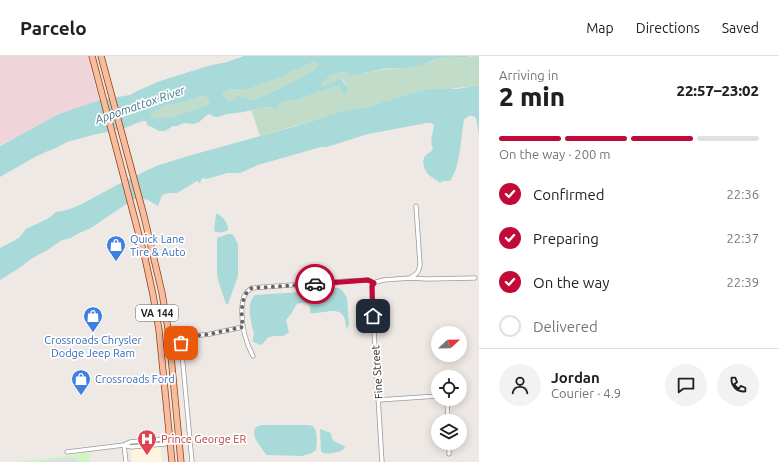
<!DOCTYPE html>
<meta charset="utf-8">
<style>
body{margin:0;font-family:Ubuntu,sans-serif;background:#f2f2f2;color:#202124;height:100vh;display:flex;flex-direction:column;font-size:15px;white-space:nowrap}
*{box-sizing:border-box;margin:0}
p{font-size:13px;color:#757577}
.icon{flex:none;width:22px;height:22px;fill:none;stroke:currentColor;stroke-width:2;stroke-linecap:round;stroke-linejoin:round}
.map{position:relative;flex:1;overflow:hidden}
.sheet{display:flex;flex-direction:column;background:#fff;width:300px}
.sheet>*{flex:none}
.needle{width:26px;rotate:68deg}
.tools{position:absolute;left:431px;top:270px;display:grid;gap:8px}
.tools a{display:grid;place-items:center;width:36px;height:36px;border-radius:50%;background:#fff;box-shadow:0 2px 10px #0003;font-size:20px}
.pin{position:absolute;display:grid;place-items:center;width:34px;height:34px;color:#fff;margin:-17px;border-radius:8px;box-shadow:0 2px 6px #0006}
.courier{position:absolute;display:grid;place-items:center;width:40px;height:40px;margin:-20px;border:3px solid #c20a39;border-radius:50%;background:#fff;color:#222;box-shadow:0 1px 5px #0007}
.summary em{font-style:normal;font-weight:800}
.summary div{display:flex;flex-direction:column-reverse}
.summary{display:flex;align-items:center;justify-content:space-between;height:68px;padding:0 20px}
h1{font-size:26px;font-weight:800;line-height:30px}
.bar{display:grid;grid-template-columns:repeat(4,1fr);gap:6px 4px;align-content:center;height:48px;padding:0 20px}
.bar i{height:5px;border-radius:3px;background:#e0e0e0}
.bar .active{background:#c20a39}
.bar p{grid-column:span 4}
.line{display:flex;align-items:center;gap:10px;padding:0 20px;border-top:1px solid #e0e0e0}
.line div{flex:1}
.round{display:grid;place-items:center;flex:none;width:42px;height:42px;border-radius:21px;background:#f2f2f2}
ol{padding:0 20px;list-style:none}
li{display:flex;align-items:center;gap:12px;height:44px}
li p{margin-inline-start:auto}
li .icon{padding:4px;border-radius:50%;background:#c20a39;color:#fff;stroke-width:4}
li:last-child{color:#757577}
li i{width:22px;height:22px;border:2px solid #e0e0e0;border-radius:50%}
header{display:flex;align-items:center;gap:24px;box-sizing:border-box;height:56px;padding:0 20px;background:#fff;border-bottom:1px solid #e0e0e0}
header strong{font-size:19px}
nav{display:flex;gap:22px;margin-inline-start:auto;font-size:14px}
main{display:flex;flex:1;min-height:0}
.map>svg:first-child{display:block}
</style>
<header>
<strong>Parcelo</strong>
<nav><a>Map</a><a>Directions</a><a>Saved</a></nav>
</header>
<main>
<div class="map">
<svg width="479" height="406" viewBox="0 0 479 406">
<rect width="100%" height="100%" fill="#efe9e5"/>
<path fill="#efd5da" d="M0 0H88L99 44 0 89Z"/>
<path fill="#fdf5df" d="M158 391 161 393 162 406H132L131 393Z"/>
<path fill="#c2dcca" d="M453 0C462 3 470 0 479 0V29L450 33H428L379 47 366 52 333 59 260 80 251 54 254 53 264 51 274 53 278 51 281 47 285 45 296 44 337 30 340 32 343 37 346 31 344 25 341 22 323 30H320C327 20 333 17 345 16L349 20H352L380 14 395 13 414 11 445 1Z
M313 6H316L318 9 314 14 281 32 254 44H250L237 40 235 43 233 45H228L221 38V36L232 33 246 34 257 30 281 21 286 19 291 15 301 12Z
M200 40 206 41 208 43 209 47 207 49 170 62H153L151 61 152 58 164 50 186 46Z"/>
<path fill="#cdf6c4" d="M89 397 90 406H16Z"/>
<path fill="#dedede" d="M75 401V404H78V406H34Z"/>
<path fill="#a7dad8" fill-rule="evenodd" d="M244 0H470C461 3 454 0 445 1 434 3 424 9 413 11 403 13 393 12 382 13 372 15 362 18 352 20H349L345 16C333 17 327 20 321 30H323L341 22 348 34 345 39C341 36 341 32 337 30L296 44 285 45 281 47 278 51 276 53 264 51 255 53 244 56 227 58 218 61H214L210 58 207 59 199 66 193 68 184 67 177 70H173L165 75H159L152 71 148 70 146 65H142L125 72 93 79 67 86 56 92 48 95 35 101 0 121V90L59 58 100 44 130 39 137 35 160 25 208 10 227 6ZM313 6H316L318 9 314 14 281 32 254 44H250L246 40 242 42 238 39 233 45H228L221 37 222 36 232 33 246 34 257 30 281 21 286 19 291 15 301 12ZM200 40 206 41 208 43 209 47 207 49 170 62H153L151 61 152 58 164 50 186 46Z
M479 29V79L476 62C472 58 467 60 464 64 461 81 460 112 450 125H442L440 127C436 123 430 121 427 117 421 109 422 99 431 96L433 91C429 86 433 77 434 70L433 68 431 67H427L368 78 327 91H322L314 93 258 109 240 117H227L207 123 202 122 200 127H199L198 125H197L177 137H169L162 139 158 150C154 148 152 146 148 144 145 143 143 143 140 141L132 144 91 172 79 177 71 182 62 184 49 193 31 203 21 211 0 224V192L19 182 26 173 49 162 56 156 67 154 80 149 117 129 156 110 188 100 293 71 348 54 366 52 379 47 420 35 428 33H457Z
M216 158H218C224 162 228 167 228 174 225 176 220 177 216 176L214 175Z
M228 178H231L234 180 238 189V220L228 248H226L219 227 217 218V182Z
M330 232H339L341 233 346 240 347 243 349 268 347 273 346 271C345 245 325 259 310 257V250C305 246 301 246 296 249L291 258 286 264 289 276C282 283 278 278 270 281 265 282 265 287 261 289L253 286C252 282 254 281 254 277 254 275 252 273 252 270 250 261 247 246 255 239L316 235Z
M261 369H308L313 370C318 377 317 385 316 394L312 397 302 400 267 399 265 397C260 389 250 380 256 371Z
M320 373 331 377C332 389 339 385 345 391L344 393C341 396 327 399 324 397 322 397 322 396 321 395Z"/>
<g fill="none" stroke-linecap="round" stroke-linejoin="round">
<g stroke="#9b9b9b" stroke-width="5">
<path id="street" d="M411 221C418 218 419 215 420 208L416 150
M374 227 372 230V242L382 406
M253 300C245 285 241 269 242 251 243 243 244 236 252 232L346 225 368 224 374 227 376 226 384 224 410 222 428 223 475 222
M447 343 448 365
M378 344 438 340
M449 387V398
M124 389 131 391 165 388 170 385 179 384
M124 389 126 406
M67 396 124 389 130 386 164 383 170 385
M192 406 181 287 182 284 185 281 210 278 243 271"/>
</g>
<g stroke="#904008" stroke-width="7">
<path id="primary" d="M92 0 145 202 153 239 159 274 172 406
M101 0 144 160 162 237 169 279 181 406"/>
</g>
<use href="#street" stroke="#fff" stroke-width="3.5"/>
<use href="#primary" stroke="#f7bca1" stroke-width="5.5"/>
</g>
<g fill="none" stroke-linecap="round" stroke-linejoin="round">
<path stroke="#676564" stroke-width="4" stroke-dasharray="0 7.2" d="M181 287 182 284 185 281 210 278 243 271C241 259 240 238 252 232L315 228"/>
<path stroke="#c20a39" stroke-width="5" d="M315 228 368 224 374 227 372 230 373 260"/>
</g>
<defs>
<g id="shop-pin" transform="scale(1)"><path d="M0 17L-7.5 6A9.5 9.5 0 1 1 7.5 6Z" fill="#3f7fe0" stroke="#fff"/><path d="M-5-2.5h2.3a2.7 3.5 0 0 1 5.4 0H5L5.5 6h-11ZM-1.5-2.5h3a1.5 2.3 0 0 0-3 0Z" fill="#fff"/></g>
<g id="hospital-pin" transform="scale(1)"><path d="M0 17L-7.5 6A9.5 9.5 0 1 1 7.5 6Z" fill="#e0444e" stroke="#fff"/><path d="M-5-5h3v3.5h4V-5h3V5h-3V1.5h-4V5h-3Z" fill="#fff"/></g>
</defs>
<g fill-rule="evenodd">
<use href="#shop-pin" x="116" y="189"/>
<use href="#shop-pin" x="93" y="260"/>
<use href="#shop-pin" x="81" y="323"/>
<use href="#hospital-pin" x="147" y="383"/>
</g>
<g text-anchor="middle" stroke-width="3.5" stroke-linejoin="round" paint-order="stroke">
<rect fill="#fff" stroke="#626262" stroke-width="1" x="136" y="249" width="42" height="16" rx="3"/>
<g font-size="10" font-weight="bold" fill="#1e1e1e">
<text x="157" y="261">VA 144</text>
</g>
<g font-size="11" fill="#366cbe" stroke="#fff" text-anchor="start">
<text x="130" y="187">Quick Lane<tspan x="130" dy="13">Tire &amp; Auto</tspan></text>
<text x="93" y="288" text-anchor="middle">Crossroads Chrysler<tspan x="93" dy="13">Dodge Jeep Ram</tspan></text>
<text x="95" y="327">Crossroads Ford</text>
</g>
<g font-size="11" fill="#1e1e1e" stroke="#fff">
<text transform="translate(377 316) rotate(-94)" y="4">Fine Street</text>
</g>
<g font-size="11" fill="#be3a42" stroke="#fff" text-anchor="start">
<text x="161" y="387">Prince George ER</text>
</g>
<g font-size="12" font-style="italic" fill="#43798b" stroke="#fff">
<text transform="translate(140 49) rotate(-19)" y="4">Appomattox River</text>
</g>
</g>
</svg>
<div class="tools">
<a><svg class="needle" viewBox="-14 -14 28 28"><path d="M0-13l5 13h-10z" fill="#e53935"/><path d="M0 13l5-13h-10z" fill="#757577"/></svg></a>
<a><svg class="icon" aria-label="locate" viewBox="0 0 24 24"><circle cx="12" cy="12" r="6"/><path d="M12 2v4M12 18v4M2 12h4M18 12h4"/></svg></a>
<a><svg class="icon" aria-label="layers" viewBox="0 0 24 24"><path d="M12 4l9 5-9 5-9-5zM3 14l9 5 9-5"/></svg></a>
</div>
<div class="pin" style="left:181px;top:287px;background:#ea580c"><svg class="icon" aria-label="bag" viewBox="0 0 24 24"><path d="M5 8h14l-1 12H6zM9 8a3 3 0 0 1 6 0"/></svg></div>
<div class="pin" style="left:373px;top:260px;background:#1f2937"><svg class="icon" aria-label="home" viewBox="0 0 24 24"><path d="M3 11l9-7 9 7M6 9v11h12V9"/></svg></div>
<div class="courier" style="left:315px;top:228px"><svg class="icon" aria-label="car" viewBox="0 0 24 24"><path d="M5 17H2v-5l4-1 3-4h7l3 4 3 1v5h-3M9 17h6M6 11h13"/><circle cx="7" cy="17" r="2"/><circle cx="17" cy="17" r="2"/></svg></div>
</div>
<section class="sheet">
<div class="summary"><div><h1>2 min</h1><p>Arriving in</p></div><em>22:57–23:02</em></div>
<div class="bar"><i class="active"></i><i class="active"></i><i class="active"></i><i></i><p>On the way · 200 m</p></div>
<ol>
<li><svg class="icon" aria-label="check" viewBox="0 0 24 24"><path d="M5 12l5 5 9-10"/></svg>Confirmed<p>22:36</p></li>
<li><svg class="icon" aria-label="check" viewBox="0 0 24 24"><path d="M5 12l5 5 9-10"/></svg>Preparing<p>22:37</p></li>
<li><svg class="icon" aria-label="check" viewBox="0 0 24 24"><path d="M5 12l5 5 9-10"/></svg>On the way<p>22:39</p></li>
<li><i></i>Delivered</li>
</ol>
<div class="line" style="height:72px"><a class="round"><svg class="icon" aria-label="person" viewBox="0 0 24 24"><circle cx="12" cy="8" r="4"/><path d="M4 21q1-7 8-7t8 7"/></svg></a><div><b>Jordan</b><p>Courier · 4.9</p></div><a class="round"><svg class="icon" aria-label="chat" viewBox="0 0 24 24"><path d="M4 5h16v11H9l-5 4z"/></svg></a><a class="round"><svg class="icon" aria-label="phone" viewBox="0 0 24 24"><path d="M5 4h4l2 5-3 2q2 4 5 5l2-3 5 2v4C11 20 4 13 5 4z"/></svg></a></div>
</section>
</main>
